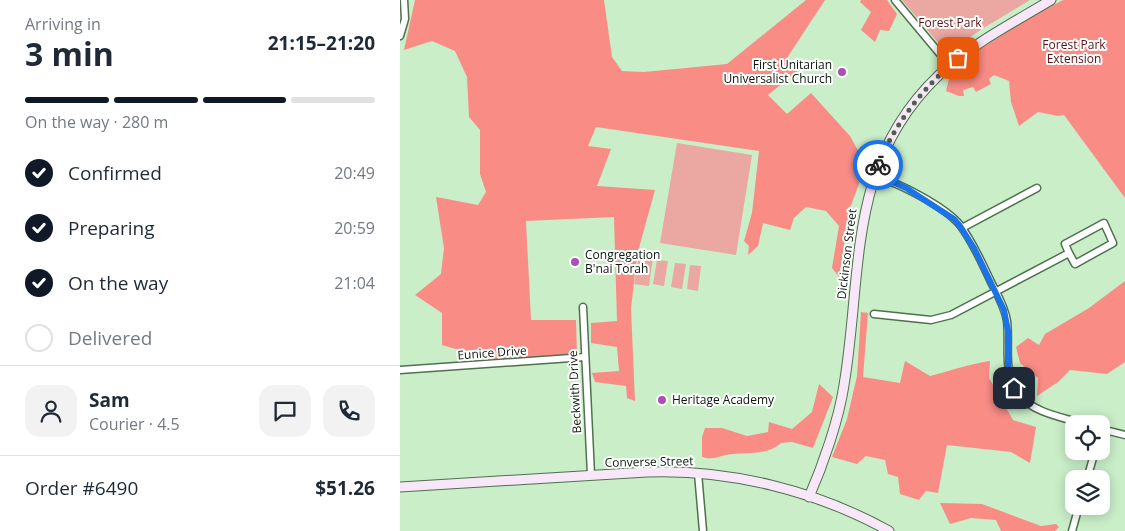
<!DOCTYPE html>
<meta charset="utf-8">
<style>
body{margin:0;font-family:"Open Sans",sans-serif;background:#f2f2f3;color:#1f2937;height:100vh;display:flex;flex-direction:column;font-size:19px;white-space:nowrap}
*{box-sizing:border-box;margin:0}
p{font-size:16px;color:#747a83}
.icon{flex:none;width:28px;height:28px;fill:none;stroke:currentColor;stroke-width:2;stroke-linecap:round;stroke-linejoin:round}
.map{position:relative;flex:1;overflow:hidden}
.panel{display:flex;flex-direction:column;background:#fff;width:400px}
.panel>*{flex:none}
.buttons{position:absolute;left:665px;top:415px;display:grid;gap:10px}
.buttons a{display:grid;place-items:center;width:45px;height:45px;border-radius:10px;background:#fff;box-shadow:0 2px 12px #0003;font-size:25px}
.pin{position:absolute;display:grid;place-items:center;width:42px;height:42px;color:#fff;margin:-21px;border-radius:10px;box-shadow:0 2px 8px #0006}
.courier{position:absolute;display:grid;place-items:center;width:50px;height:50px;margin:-25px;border:4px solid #1a73e8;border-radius:50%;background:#fff;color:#222;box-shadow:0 1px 6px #0007}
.headline em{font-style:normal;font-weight:700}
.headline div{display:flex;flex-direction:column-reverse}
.headline{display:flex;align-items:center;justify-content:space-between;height:85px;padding:0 25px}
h1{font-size:32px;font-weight:700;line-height:38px}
.bar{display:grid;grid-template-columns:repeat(4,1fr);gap:8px 5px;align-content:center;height:60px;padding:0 25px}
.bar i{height:6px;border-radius:4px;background:#e0e1e3}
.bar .current{background:#111827}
.bar p{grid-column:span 4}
.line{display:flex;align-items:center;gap:12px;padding:0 25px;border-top:1px solid #e0e1e3}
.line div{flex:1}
.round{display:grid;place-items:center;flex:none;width:52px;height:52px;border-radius:15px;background:#f2f2f3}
ol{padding:0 25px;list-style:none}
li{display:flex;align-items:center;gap:15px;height:55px}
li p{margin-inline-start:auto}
li .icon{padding:5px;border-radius:50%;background:#111827;color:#fff;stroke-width:4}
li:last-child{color:#747a83}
li i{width:28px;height:28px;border:2px solid #e0e1e3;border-radius:50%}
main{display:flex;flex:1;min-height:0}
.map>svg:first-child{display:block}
</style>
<main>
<section class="panel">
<div class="headline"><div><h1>3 min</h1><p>Arriving in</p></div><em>21:15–21:20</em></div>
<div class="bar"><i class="current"></i><i class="current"></i><i class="current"></i><i></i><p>On the way · 280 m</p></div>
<ol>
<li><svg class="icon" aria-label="check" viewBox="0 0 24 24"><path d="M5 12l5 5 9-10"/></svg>Confirmed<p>20:49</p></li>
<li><svg class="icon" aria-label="check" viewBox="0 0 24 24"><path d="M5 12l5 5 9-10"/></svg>Preparing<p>20:59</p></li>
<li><svg class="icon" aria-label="check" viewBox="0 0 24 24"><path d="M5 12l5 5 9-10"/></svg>On the way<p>21:04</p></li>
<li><i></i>Delivered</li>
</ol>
<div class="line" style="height:90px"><a class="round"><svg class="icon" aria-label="person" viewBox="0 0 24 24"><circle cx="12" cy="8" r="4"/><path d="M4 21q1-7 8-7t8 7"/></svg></a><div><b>Sam</b><p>Courier · 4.5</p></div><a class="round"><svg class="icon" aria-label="chat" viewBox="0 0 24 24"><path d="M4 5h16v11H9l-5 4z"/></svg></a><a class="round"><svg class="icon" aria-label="phone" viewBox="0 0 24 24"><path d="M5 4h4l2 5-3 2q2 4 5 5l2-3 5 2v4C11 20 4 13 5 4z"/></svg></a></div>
<div class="line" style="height:65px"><div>Order #6490</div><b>$51.26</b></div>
</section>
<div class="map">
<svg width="725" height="531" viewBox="0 0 725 531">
<rect width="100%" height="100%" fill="#c9eec8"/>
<path fill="#eba7a1" d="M502 0H630L582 29 547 53Z
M277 143 352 155 336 255 260 243Z
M239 255 253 257 249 286 234 284Z
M257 260 268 261 264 286 253 284Z
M275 263 286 264 282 289 271 287Z
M290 265 301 266 298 291 287 289Z"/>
<path fill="#fa8c86" d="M15 0H204L212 57 222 71 244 72 327 64 406 0H425L387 58 400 69 368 95 387 114 411 93 450 136 466 165 450 208 439 277 432 268 439 226 426 211 406 207 394 218 390 230 363 223 358 246 348 255 349 246 344 241 352 213 359 151 196 127 188 146 211 149 197 186 255 190 237 255 231 309 235 401 227 398 226 386 195 382 192 373 219 371 217 347 191 343V323L217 321 214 217 126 221 131 320H176L177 354 93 360 42 345V313L15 295 41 274 44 248 36 197 78 205 86 192 80 174V130L69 117 67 77 55 51 32 41 4 50Z
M461 0H487L497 14 489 31 480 30 475 42 461 30 471 12 460 2Z
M663 0H725V198L664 115 658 116 638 112 619 126 611 102 609 81 594 75 589 79 591 84 576 92 573 87 563 90 564 96H559L546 91 549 79 566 65 560 62 624 21Z
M725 281V362L707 374 670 370 658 382 637 396 638 378 620 363 616 347 628 338 639 345 645 334 689 308Z
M461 312 468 313 463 377 500 383 505 361 530 376C550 371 569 364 590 361L589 378 613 420 636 427 630 463 611 452 547 445 538 493 526 491 519 500 500 494 498 477 488 474 485 460 466 456 457 464 432 457 447 419 457 376Z
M419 384 433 397 413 448 392 442 381 443C365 457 346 451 326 455 317 457 312 460 302 457V437L305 428H322L347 436 368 432 369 422 392 429 412 412Z
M540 503 582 504 641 526 656 524 659 527 655 531H601L596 520 571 518 550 524Z"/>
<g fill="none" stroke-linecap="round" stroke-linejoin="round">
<g stroke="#50704f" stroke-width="9">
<path id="street" d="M495 0 550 66
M0 36 5 19 4 0
M474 177C497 181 545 207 560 225 573 242 582 263 591 282 597 294 605 307 607 321 610 346 602 373 619 395 634 413 662 417 684 424
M562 228 637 188
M183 307 191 475
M474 314 531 320 551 315 669 253 665 244 704 223 713 243 675 264 669 253
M0 370 185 357
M701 429 725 435
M298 473 303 531
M687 479 695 451
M672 531 679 506"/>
</g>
<g stroke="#50704f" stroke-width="11">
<path id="secondary" d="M0 487 247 472C330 469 417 491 489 531
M409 497C423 465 439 419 444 385 463 272 446 163 539 75 571 44 613 23 651 0"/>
</g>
<use href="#street" stroke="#fff" stroke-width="6"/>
<use href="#secondary" stroke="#f8e7f9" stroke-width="9"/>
</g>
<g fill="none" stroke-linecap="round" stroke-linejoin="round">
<path stroke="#4d624c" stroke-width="5" stroke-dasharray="0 9" d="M478 165C495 123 524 87 558 58"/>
<path stroke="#1a73e8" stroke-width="6" d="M478 165 474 177 486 179 506 188 554 219 560 226 574 248 604 310 608 331V368L614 388"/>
</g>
<g fill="#ad4eb6" stroke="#fff" stroke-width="2">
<circle cx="442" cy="72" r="5"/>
<circle cx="175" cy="262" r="5"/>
<circle cx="262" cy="400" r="5"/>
</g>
<g text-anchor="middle" stroke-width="4" stroke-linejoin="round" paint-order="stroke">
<g font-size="12" fill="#571315" stroke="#fff">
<text x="550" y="27">Forest Park</text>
<text x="674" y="49">Forest Park<tspan x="674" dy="14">Extension</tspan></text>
</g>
<g font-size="12" fill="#0a170a" stroke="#fff" text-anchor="start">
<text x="432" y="69" text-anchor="end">First Unitarian<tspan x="432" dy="14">Universalist Church</tspan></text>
<text x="185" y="259">Congregation<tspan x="185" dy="14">B'nai Torah</tspan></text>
<text x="272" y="404">Heritage Academy</text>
</g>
<g font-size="12" fill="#0a170a" stroke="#fff">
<text transform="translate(447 254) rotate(-83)" y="4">Dickinson Street</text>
<text transform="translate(92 353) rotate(-4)" y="4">Eunice Drive</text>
<text transform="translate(175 392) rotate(-93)" y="4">Beckwith Drive</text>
<text transform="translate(249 462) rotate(-1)" y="4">Converse Street</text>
</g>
</g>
</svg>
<div class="buttons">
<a><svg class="icon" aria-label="locate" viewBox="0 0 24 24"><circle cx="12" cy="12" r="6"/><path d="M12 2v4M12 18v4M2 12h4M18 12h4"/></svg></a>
<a><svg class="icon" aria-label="layers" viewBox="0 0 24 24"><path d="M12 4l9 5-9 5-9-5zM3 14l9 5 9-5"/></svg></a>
</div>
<div class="pin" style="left:558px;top:58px;background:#ea580c"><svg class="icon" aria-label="bag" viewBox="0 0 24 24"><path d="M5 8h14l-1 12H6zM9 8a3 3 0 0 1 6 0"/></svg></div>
<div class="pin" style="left:614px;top:388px;background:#1f2937"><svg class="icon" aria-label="home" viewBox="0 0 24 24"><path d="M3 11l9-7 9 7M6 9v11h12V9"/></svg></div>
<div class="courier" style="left:478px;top:165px"><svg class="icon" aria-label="bike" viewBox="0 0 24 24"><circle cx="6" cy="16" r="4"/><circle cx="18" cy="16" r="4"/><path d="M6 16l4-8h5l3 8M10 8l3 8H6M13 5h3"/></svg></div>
</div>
</main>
